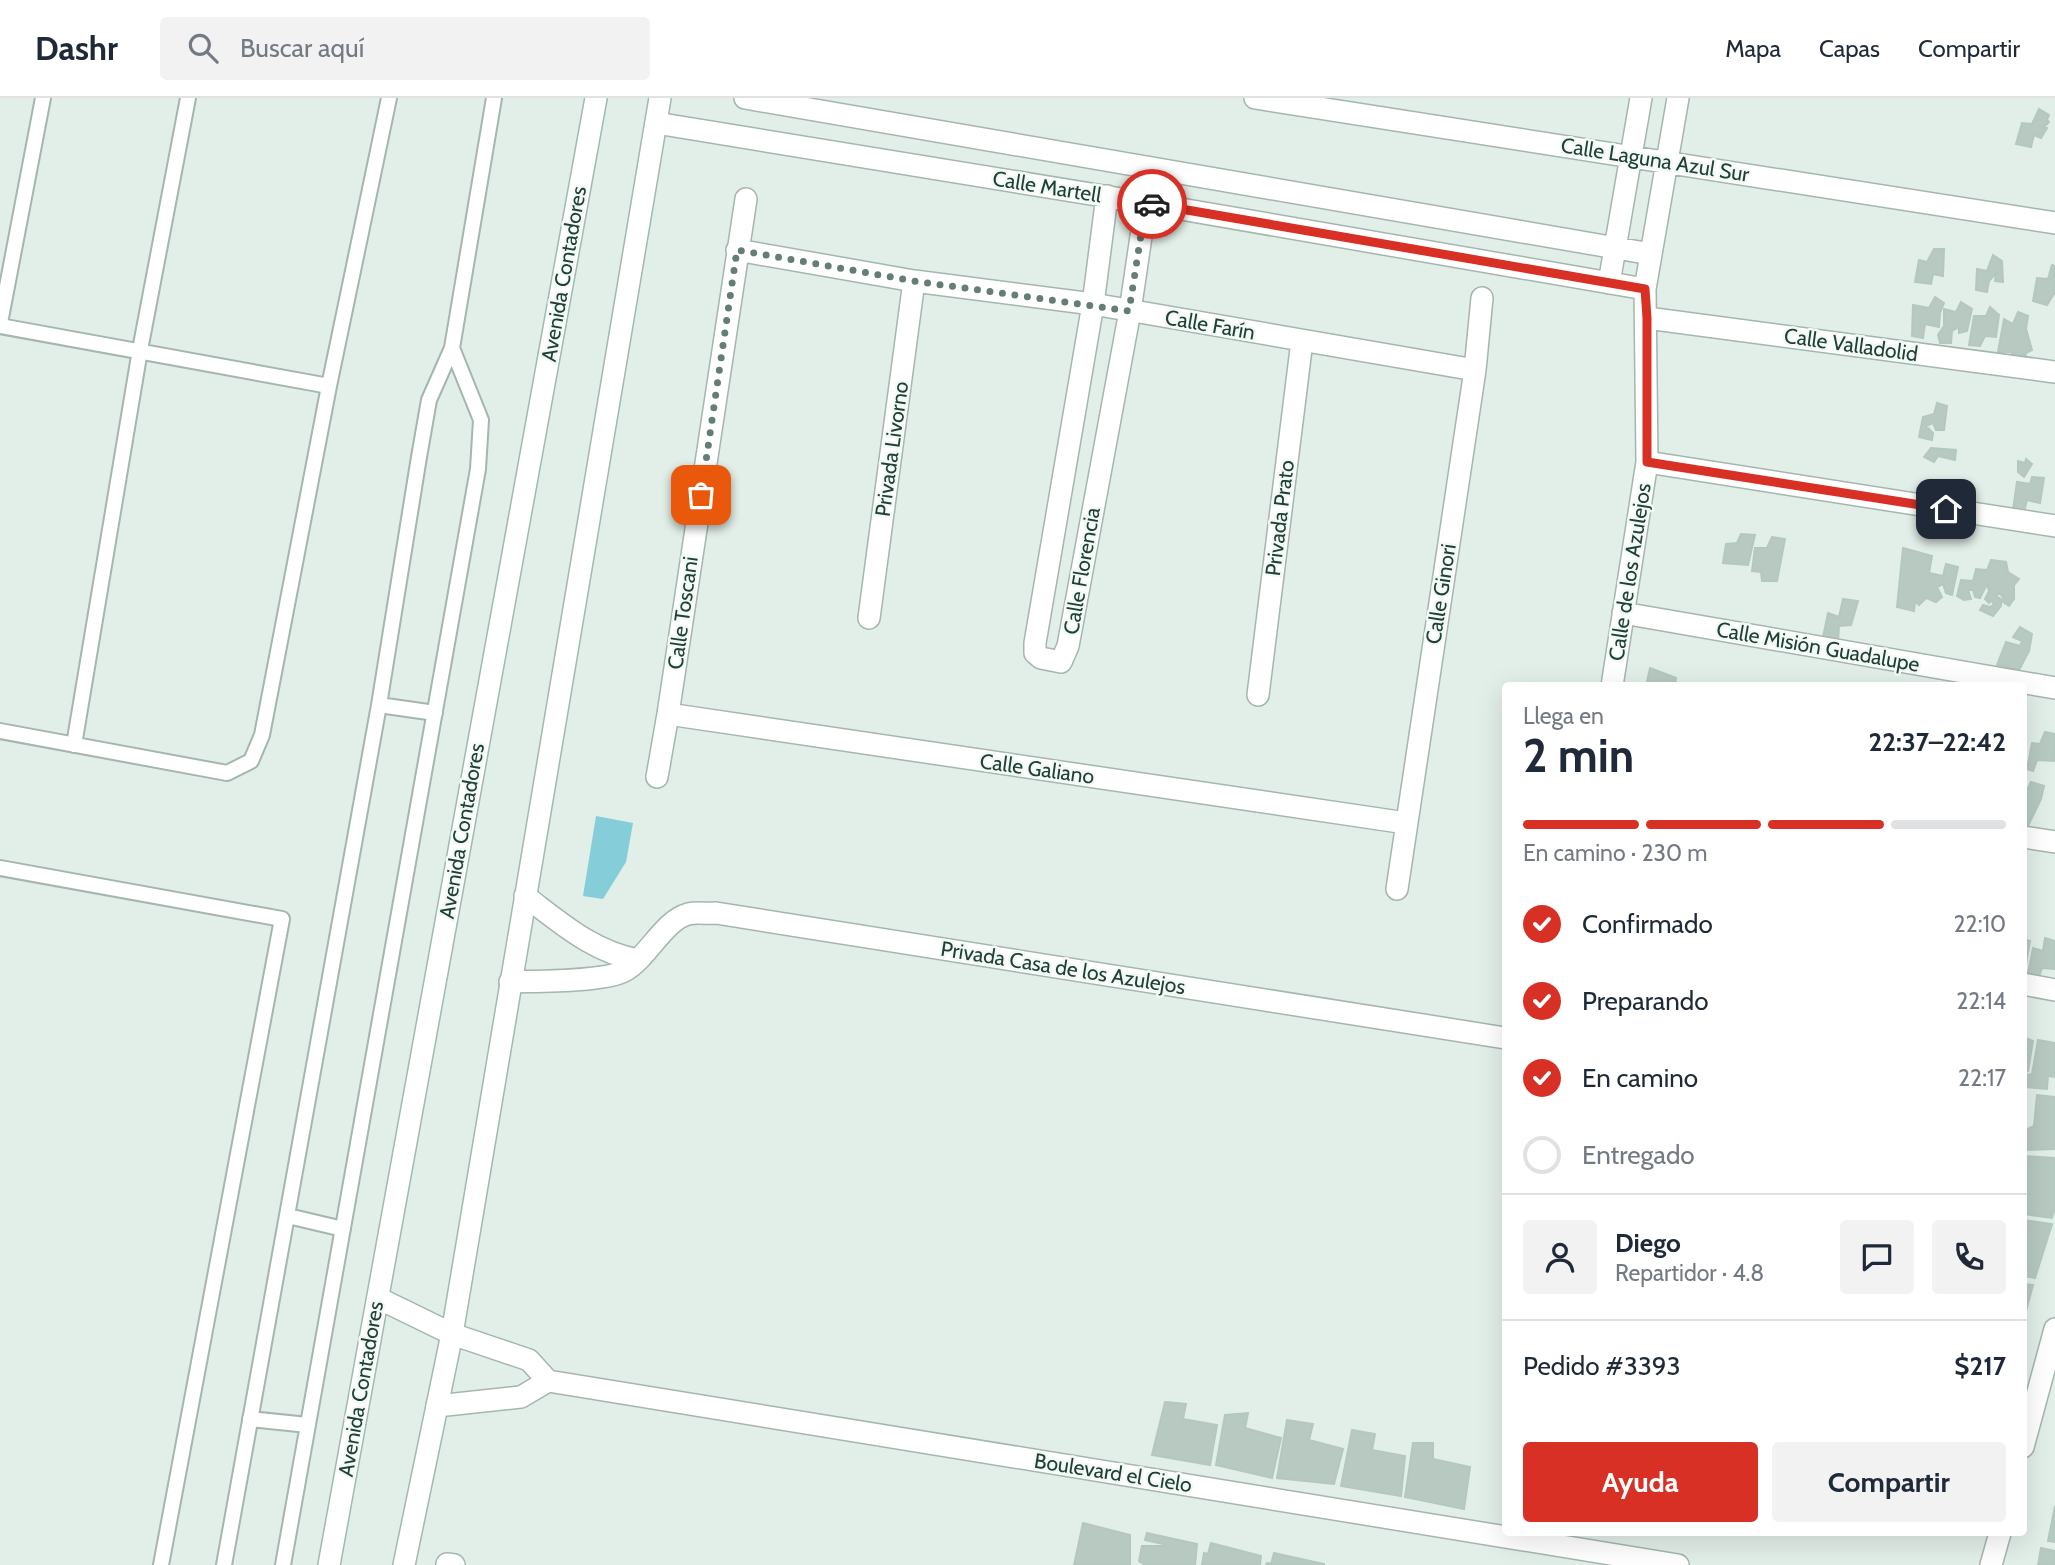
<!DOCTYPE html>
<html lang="es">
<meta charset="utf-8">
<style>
body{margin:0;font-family:Cabin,sans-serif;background:#f2f2f3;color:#1f2937;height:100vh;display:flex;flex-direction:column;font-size:26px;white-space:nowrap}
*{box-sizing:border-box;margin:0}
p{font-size:23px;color:#747a83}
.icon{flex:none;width:38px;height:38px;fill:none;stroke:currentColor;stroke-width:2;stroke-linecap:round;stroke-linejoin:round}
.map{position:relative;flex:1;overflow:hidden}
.details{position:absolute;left:1502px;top:584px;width:525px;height:854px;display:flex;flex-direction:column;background:#fff;border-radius:7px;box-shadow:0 7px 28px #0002}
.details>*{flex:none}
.pin{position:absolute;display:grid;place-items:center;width:60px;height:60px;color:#fff;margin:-30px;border-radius:14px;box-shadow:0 4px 10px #0006}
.courier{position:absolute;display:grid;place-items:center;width:70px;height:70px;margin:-35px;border:5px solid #d93025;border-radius:50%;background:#fff;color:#222;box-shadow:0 2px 9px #0007}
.summary em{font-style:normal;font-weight:700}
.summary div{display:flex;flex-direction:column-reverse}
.summary{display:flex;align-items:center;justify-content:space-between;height:119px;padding:0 21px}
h1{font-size:46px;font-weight:700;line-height:52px}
.bar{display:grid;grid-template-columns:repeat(4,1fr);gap:10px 7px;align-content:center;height:84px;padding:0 21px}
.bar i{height:9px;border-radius:5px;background:#e0e1e3}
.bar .active{background:#d93025}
.bar p{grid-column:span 4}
.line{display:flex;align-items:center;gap:18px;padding:0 21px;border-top:2px solid #e0e1e3}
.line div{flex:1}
.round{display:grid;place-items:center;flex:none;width:74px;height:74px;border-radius:7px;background:#f2f2f3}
ol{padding:0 21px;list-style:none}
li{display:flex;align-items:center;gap:21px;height:77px}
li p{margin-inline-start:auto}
li .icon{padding:7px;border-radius:50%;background:#d93025;color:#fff;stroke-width:4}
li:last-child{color:#747a83}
li i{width:38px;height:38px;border:4px solid #e0e1e3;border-radius:50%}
.action{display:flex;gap:14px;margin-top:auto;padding:14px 21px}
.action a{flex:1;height:80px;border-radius:7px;background:#d93025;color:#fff;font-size:28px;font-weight:700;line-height:80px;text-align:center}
.action a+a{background:#f2f2f3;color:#1f2937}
header{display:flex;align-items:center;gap:42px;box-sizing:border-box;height:98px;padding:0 35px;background:#fff;border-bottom:2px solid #e0e1e3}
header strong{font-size:33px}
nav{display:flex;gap:38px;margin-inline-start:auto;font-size:24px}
.search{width:490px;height:63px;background:#f2f2f3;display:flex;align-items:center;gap:18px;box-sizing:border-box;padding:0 24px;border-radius:7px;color:#747a83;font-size:26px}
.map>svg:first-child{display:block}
</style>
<header>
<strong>Dashr</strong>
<div class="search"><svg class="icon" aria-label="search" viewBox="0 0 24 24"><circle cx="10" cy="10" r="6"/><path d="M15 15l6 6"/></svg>Buscar aquí</div>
<nav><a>Mapa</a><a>Capas</a><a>Compartir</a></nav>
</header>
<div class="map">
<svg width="2055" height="1467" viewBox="0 0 2055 1467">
<rect width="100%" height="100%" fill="#e2eee8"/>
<path fill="#85cdd8" d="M596 718 633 725 626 764 603 801 583 798Z"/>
<path fill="#b7c9c1" stroke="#b4c8bf" stroke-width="2" d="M2039 11 2049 17 2047 22 2049 24 2044 29 2047 30 2041 40 2034 37 2031 49 2016 46 2022 25 2032 26Z
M1934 151H1944L1943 178 1933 176 1931 186 1915 184 1919 162 1927 164Z
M1993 157 2002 163 2003 184 1995 183 1996 175 1989 183 1987 194 1976 192 1977 171 1987 173Z
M2052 167 2055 168V194L2047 207 2033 203 2037 180 2048 181Z
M1935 199 1944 205 1940 215 1939 229 1925 226 1923 240 1912 238 1913 207 1929 210Z
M1961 204 1972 211 1967 233 1959 235V229L1952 233 1951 245H1940L1938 237 1944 228V211L1956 214Z
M1990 209 1999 217 1996 239 1985 238 1980 248 1969 247 1974 218H1986Z
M2018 214 2028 218 2026 231 2032 252 2026 255 2024 266 2012 267V254H1998L2004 221 2013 226Z
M1937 305 1947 308 1944 332H1936L1933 325 1926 328 1933 335 1932 342 1919 339 1923 319 1934 316Z
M1931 350 1956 352 1955 362 1938 358 1934 364 1924 359Z
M2026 361 2032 366 2024 379 2018 374V363L2025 365Z
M2032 379 2044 380 2040 405 2027 402 2024 414 2013 412 2017 384 2030 386Z
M1741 436 1755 437 1748 467 1723 465 1726 446 1737 445Z
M1772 439 1785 441 1777 483H1762L1761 474 1752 473 1755 450H1767Z
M1903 450 1932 458 1929 475 1943 478 1946 466 1958 469 1952 497 1946 495 1943 486 1937 489 1942 499 1936 504 1926 500 1919 507 1915 503 1914 513 1897 509Z
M1991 462 2006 464 2008 474 2019 481 2014 487V501L2009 508 2003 504V499L1999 495 1996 498 2001 501V508L1993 518 1980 512 1983 507 1990 509 1994 507 1991 502 1989 505 1985 501 1989 493 1987 486 1980 500 1975 499 1973 492H1968L1971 501 1964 502 1957 498 1961 482 1973 483 1976 471 1987 472Z
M1843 501 1858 503 1851 527 1839 528 1838 543 1822 544 1828 515 1839 519Z
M2020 529 2032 536 2029 553 2019 572 1997 567 2006 544 2020 548 2022 543 2013 539Z
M1650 570 1676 580 1675 588H1646Z
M2045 634 2055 636 2054 663 2037 662 2033 673 2027 671 2032 645 2040 646Z
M2031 684 2044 688 2041 701 2027 730 2023 729V692H2027Z
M2045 840 2055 843 2054 871 2042 870 2038 882 2027 880 2033 850 2043 853Z
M2023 841 2030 843 2026 866H2023Z
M2023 939 2033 943 2028 973 2023 972Z
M2038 942 2055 945V979L2048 978 2047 991 2025 989 2026 977 2032 976Z
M2037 997 2055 999V1051L2023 1052V1033L2034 1028Z
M2023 1058 2055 1060V1110L2052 1120 2023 1116Z
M2023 1122 2052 1126 2035 1180 2023 1178Z
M2023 1186 2033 1187 2023 1224Z
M1165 1304 1186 1306 1183 1321 1217 1327 1210 1367 1152 1357Z
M1248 1315 1245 1330 1281 1340 1272 1380 1216 1367 1225 1317Z
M1287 1322 1313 1326 1309 1342 1343 1351 1334 1386 1277 1380Z
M1352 1332 1375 1336 1372 1352 1405 1358 1401 1398 1341 1388Z
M1413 1345H1433V1361L1470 1369 1464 1411 1405 1399Z
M2055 1408V1444L2048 1443Z
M1083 1425 1130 1437V1467H1074Z
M1147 1435 1197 1446 1195 1467H1145L1139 1463 1142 1448H1164L1163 1446 1145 1442Z
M1211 1445 1261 1458 1260 1467H1202L1204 1455 1208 1456Z
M2041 1450 2055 1453V1467H2038Z
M1274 1455 1324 1466V1467H1266L1267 1465 1271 1466Z"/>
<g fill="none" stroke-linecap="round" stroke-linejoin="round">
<g stroke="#a4b6af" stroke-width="18">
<path id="service" d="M0 225 43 0
M0 228 329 288
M379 607 435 615
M0 633 227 675 251 663 262 637 329 288 389 0
M74 647 140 252 188 0
M0 770 282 821 161 1467
M288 1118 343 1131
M250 1321 308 1327
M224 1467 379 607 419 359 429 302 452 250 494 0
M283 1467 478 371 481 322 452 250"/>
</g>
<g stroke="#a4b6af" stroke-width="24">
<path id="minor" d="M745 0 1651 156
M1255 0 2055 125
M656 25 1146 105 1645 191
M1107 98 1093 206 1035 545V555L1041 560 1061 564 1068 548 1130 213 1146 105
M737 152 914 183 1093 206 1475 272
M1609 185 1641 0
M1647 220 2055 274
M1647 364 2055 428
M1623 515 2055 590
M869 520 914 183
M1612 588 1647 364 1645 191 1678 0
M1258 597 1302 243
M668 616 1406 725
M657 679 668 616 746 101
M2023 739 2055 744
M1397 791 1475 272 1482 200
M525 798C561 825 593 854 638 862
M510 884C536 883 604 884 624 873 647 861 663 823 688 816 697 814 707 816 716 815L1505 940
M2023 886 2055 892
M378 1200 452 1236 529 1262 548 1283 1678 1467
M437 1308 521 1299 548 1283
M2023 1349 2055 1231
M447 1466 454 1467
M1991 1467 2000 1435"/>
</g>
<g stroke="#9fbab0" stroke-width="24">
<path id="secondary" d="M329 1467 596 0
M404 1467 452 1236 660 0"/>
</g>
<use href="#service" stroke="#fff" stroke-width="14"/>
<use href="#minor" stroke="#fff" stroke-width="21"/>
<use href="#secondary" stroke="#fff" stroke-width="21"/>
</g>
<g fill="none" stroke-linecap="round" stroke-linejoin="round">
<path stroke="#647d75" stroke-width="7" stroke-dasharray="0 12.6" d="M701 397 737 152 914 183 1129 213 1146 105 1152 106"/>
<path stroke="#d93025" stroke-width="9" d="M1152 106 1645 191 1647 220V364L1946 411"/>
</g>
<g text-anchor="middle" stroke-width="5" stroke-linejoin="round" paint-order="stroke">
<g font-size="21" fill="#204037" stroke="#f3faf6">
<text transform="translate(1655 62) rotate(9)" y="7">Calle Laguna Azul Sur</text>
<text transform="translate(1047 89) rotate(9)" y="7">Calle Martell</text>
<text transform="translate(564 176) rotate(-80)" y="7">Avenida Contadores</text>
<text transform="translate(1210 227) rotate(10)" y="7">Calle Farín</text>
<text transform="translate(1851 247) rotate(8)" y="7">Calle Valladolid</text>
<text transform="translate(892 351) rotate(-82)" y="7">Privada Livorno</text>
<text transform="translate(1280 420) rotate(-83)" y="7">Privada Prato</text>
<text transform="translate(1082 473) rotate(-80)" y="7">Calle Florencia</text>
<text transform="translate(1630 474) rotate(-81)" y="7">Calle de los Azulejos</text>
<text transform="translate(1441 496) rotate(-81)" y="7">Calle Ginori</text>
<text transform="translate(683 515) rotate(-82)" y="7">Calle Toscani</text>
<text transform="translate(1818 549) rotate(10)" y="7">Calle Misión Guadalupe</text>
<text transform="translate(1037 671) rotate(8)" y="7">Calle Galiano</text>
<text transform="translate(462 733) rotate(-80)" y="7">Avenida Contadores</text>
<text transform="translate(1063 870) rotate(9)" y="7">Privada Casa de los Azulejos</text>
<text transform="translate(361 1291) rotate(-80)" y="7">Avenida Contadores</text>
<text transform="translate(1113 1375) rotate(9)" y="7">Boulevard el Cielo</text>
</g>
</g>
</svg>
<div class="pin" style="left:701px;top:397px;background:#ea580c"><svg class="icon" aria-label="bag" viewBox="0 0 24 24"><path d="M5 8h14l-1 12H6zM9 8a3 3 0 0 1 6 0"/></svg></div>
<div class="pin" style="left:1946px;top:411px;background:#1f2937"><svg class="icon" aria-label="home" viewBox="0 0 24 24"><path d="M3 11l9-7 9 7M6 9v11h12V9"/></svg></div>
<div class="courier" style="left:1152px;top:106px"><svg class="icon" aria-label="car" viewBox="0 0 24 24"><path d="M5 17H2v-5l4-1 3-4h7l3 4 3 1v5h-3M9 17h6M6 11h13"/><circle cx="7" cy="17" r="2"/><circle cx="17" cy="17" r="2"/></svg></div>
<section class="details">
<div class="summary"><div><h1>2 min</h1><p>Llega en</p></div><em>22:37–22:42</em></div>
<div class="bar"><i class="active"></i><i class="active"></i><i class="active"></i><i></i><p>En camino · 230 m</p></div>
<ol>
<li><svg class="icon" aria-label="check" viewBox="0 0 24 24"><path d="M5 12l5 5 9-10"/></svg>Confirmado<p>22:10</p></li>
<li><svg class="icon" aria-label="check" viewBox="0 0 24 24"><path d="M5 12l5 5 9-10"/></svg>Preparando<p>22:14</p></li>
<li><svg class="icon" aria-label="check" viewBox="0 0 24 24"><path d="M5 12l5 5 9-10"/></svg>En camino<p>22:17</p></li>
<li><i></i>Entregado</li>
</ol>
<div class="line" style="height:126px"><a class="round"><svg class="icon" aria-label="person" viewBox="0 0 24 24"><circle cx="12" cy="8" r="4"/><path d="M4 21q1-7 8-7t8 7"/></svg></a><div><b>Diego</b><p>Repartidor · 4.8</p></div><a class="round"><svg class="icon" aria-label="chat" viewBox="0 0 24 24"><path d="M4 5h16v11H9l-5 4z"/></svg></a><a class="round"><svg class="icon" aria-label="phone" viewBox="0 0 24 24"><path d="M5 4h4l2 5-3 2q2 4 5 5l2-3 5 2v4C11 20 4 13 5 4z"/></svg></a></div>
<div class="line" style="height:91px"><div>Pedido #3393</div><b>$217</b></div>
<div class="action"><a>Ayuda</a><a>Compartir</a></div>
</section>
</div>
